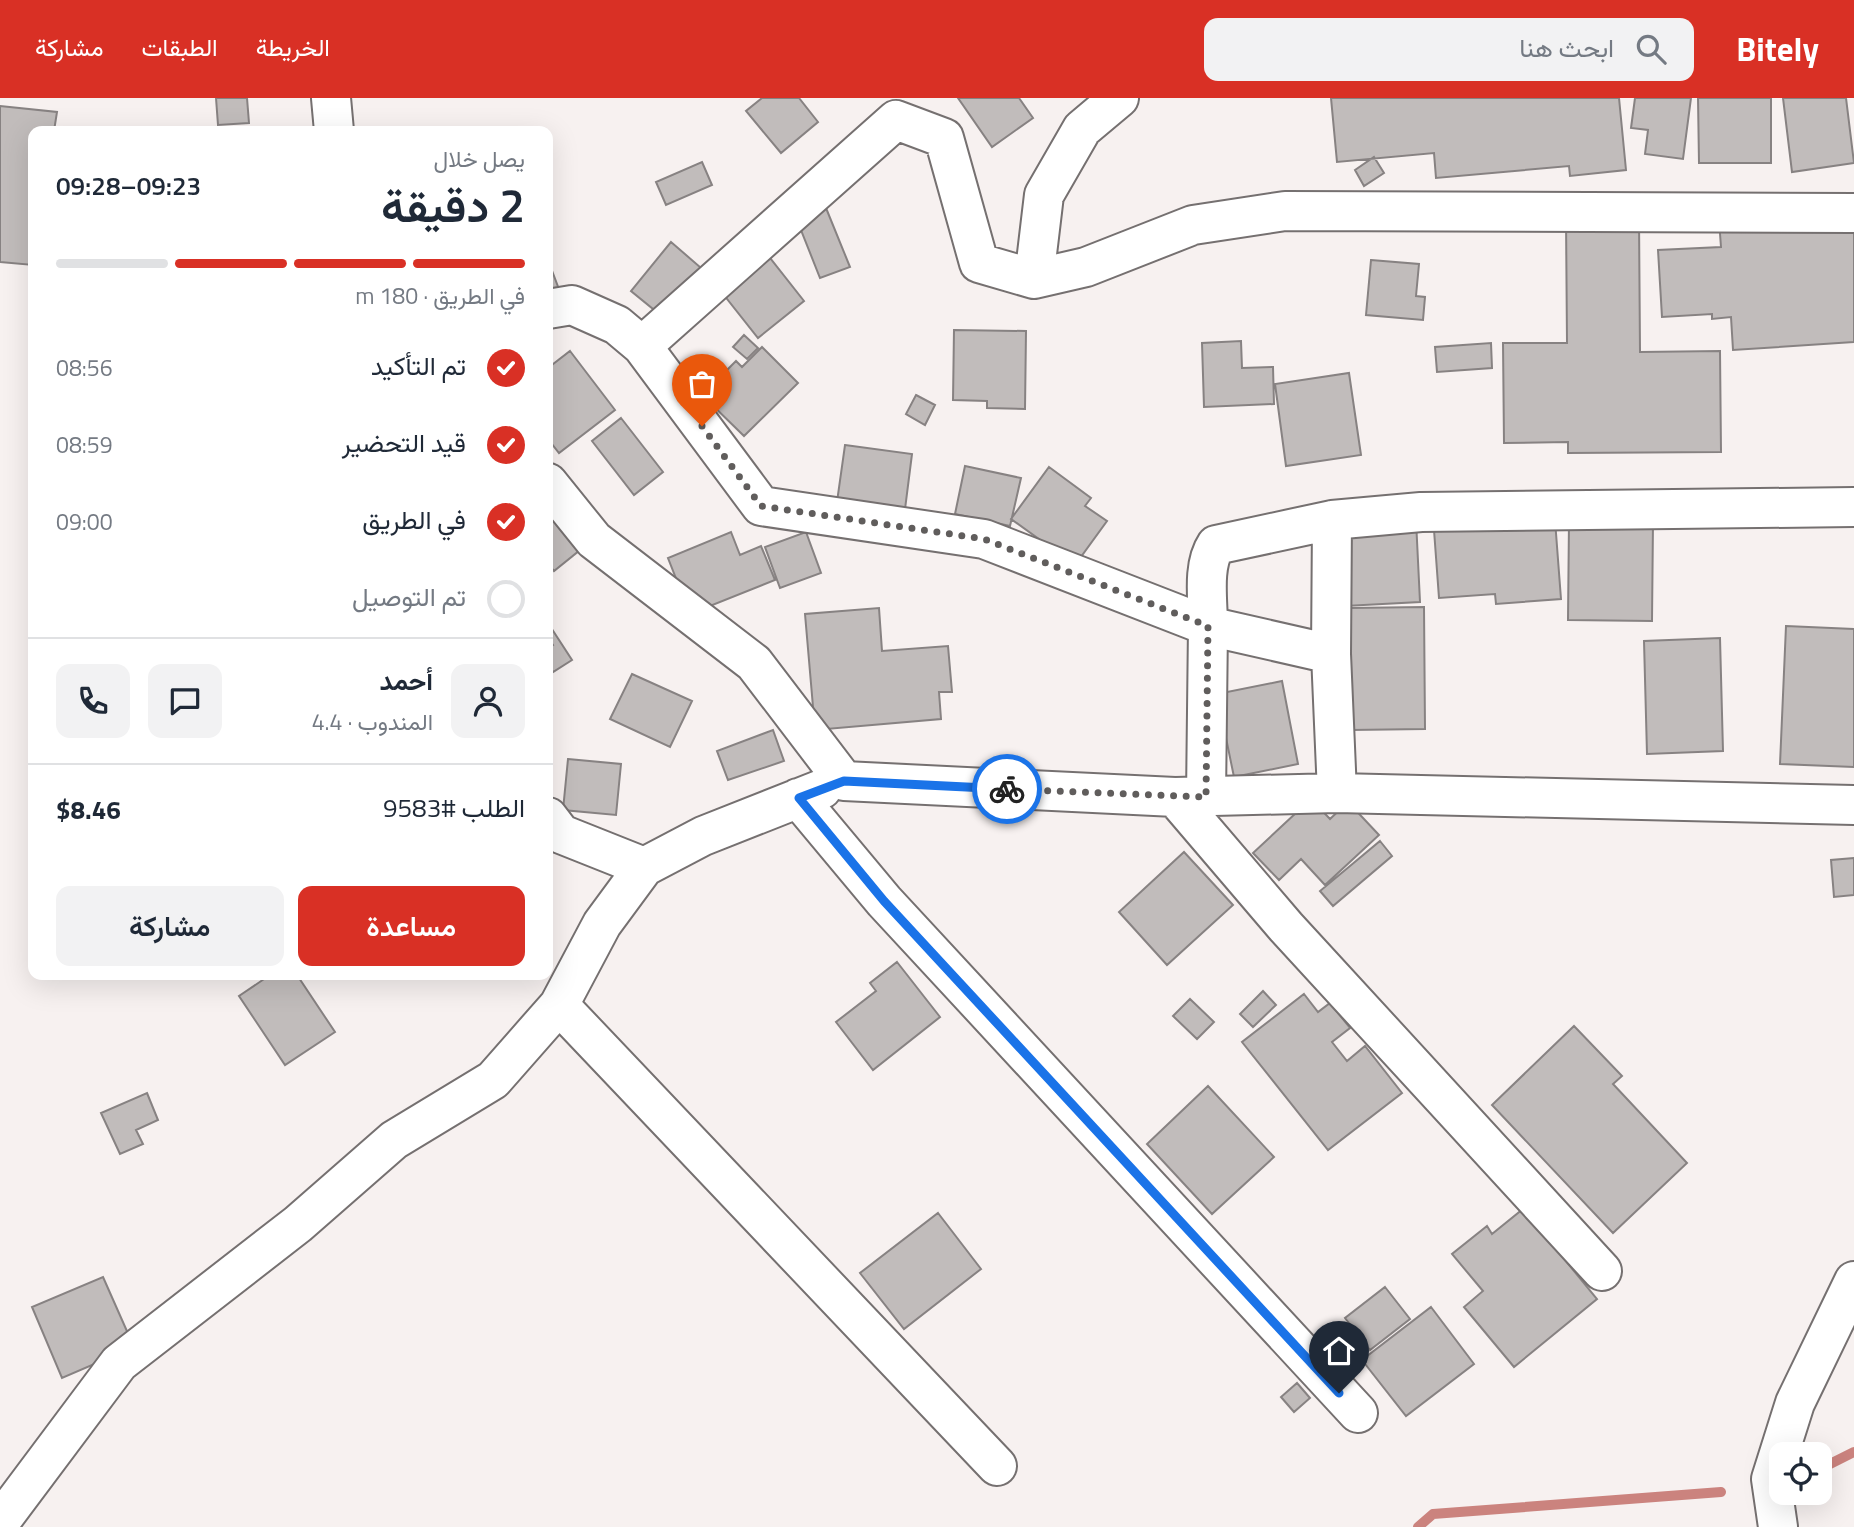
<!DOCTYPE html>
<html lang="ar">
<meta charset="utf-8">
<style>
body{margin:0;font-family:"Titillium Web",Vazirmatn,sans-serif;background:#f2f2f3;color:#1f2937;direction:rtl;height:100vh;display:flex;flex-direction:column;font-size:26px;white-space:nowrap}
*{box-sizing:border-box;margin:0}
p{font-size:23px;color:#747a83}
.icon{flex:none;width:38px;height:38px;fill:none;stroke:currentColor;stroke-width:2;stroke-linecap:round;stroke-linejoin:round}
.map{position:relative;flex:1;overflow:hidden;direction:ltr}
.panel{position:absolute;left:28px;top:28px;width:525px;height:854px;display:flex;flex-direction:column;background:#fff;border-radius:14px;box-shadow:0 7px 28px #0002;direction:rtl}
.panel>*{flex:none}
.tools{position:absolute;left:1769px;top:1344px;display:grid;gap:14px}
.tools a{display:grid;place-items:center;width:63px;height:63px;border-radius:14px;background:#fff;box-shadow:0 7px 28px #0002;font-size:35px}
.pin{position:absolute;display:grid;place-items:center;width:60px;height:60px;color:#fff;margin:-72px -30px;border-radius:50% 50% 50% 0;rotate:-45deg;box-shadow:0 0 7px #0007}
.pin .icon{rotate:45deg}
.courier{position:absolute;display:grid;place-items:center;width:70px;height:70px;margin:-35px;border:5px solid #1a73e8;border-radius:50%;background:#fff;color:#222;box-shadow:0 2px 9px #0007}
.overview em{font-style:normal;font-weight:600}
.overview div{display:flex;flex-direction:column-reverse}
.overview{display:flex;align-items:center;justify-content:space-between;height:119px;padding:0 28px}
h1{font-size:46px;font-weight:600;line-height:52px}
.bar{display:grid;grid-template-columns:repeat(4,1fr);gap:10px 7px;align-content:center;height:84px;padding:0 28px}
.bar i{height:9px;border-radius:5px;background:#e0e1e3}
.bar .on{background:#d93025}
.bar p{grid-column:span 4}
.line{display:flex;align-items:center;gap:18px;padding:0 28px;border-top:2px solid #e0e1e3}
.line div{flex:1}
.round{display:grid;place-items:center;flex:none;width:74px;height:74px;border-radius:14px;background:#f2f2f3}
ol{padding:0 28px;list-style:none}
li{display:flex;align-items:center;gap:21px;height:77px}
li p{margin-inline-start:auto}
li .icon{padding:7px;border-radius:50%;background:#d93025;color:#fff;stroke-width:4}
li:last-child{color:#747a83}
li i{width:38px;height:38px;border:4px solid #e0e1e3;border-radius:50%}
.button{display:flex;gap:14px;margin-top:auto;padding:14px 28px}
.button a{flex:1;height:80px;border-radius:14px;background:#d93025;color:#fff;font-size:28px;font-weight:600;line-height:80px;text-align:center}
.button a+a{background:#f2f2f3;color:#1f2937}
header{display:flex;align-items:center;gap:42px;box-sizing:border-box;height:98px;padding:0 35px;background:#d93025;color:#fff}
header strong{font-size:33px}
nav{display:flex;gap:38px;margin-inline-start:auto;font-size:24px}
.search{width:490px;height:63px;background:#f2f2f3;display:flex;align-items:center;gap:18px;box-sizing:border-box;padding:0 24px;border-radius:14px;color:#747a83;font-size:26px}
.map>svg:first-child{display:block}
</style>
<header>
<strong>Bitely</strong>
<div class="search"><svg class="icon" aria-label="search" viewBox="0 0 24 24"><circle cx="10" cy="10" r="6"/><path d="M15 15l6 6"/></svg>ابحث هنا</div>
<nav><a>الخريطة</a><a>الطبقات</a><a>مشاركة</a></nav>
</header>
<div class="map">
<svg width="1854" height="1429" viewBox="0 0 1854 1429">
<rect width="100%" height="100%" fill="#f7f1f0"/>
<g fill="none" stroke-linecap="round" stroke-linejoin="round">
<path stroke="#cb837e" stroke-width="10" d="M1820 1371 1854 1354
M1418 1429 1433 1416 1721 1394"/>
</g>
<path fill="#c1bcbb" stroke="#878282" stroke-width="2" d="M216 0H247L249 25 218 27Z
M762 0H799L818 24 781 55 746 13Z
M958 0H1019L1033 20 992 49Z
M1331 0H1619L1626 72 1570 78 1569 68 1436 80 1434 55 1337 64Z
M1635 0H1691L1683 61 1645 56 1648 32 1631 30Z
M1698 0H1771V65H1699Z
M1783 0H1846L1854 65 1792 74Z
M0 8 57 14 54 33H33V167L0 164Z
M1374 59 1384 75 1364 88 1355 72Z
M702 64 712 87 666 107 656 84Z
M826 110 850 169 820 180 797 122Z
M1639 120 1640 254 1720 253 1721 354 1568 355V344L1504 345 1503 245H1567L1566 121Z
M1719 122 1854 127V244L1733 252 1731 219 1712 221V216L1662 219 1658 152 1721 149Z
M671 144 708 176 669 224 631 193Z
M763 151 804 203 758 240 716 187Z
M548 162 560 194 548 199Z
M1371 162 1419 166 1416 198 1425 199 1423 222 1366 217Z
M954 232 1026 233 1025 311 987 310V303L953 302Z
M744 237 758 250 747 261 733 249Z
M1241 243 1242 270 1273 269 1274 306 1204 309 1202 245Z
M1491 245 1492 270 1437 274 1435 249Z
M762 249 798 285 744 338 702 297 736 263 742 269Z
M570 253 615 312 559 355 548 341V270Z
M1349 275 1361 357 1286 368 1275 286Z
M916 297 935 307 925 327 906 316Z
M621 320 663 374 634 397 592 343Z
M845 347 912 356 903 427 835 418Z
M965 368 1021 380 1010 428 955 416Z
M1049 369 1091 400 1085 408 1107 423 1075 467 1011 421Z
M552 419 580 452 554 473 548 466V422Z
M1416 422 1420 504 1345 508 1341 426Z
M1555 422 1561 501 1496 506 1495 496 1439 500 1434 432Z
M1569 423 1653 424 1652 523 1568 522Z
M731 434 740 457 761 448 775 482 690 516 668 460Z
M806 434 821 475 780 490 765 449Z
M1424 509 1425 631 1351 632 1349 510Z
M879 510 882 553 948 548 952 594H939L941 621 815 632 805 516Z
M548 525 572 562 553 574 548 566V551L553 547 548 540Z
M1786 528 1854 531V669L1780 666Z
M1720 540 1723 653 1647 656 1644 543Z
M632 576 692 603 670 649 610 621Z
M1282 583 1298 666 1234 679 1217 596Z
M773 632 784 663 728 682 717 653Z
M568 661 621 666 616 717 563 712Z
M1311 701 1330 721 1348 704 1379 737 1325 787 1301 761 1279 782 1253 755Z
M1380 743 1392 758 1333 808 1320 793Z
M1184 754 1233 807 1167 867 1119 814Z
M1854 760V797L1834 799 1831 762Z
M897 864 940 919 873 972 836 924 876 893 870 885Z
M270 877H297L335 934 285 967 239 898Z
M1263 893 1276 907 1253 929 1240 916Z
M1304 896 1318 914 1330 905 1350 930 1332 944 1347 963 1365 948 1402 995 1328 1052 1242 944Z
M1190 901 1214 924 1197 941 1173 918Z
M1574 928 1622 978 1613 986 1687 1065 1613 1135 1492 1007Z
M1208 988 1274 1059 1212 1116 1147 1046Z
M147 995 158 1022 136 1032 143 1046 120 1056 101 1015Z
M1523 1111 1597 1201 1514 1269 1464 1209 1483 1193 1452 1156 1487 1128 1492 1136Z
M938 1115 981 1171 904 1231 860 1175Z
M103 1179 134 1249 62 1280 32 1209Z
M1385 1189 1410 1221 1370 1252 1345 1220Z
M1431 1209 1474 1266 1406 1318 1362 1262Z
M1297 1285 1310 1300 1294 1314 1281 1299Z"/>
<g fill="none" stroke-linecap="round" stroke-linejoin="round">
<g stroke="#757070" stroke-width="42">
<path id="minor" d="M331 0 334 33
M1034 181 1044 97 1082 31 1119 0
M548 211 572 207 617 227 642 248 761 408 984 441 1208 528 1206 699
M642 248 896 22 944 40 979 165 1034 181 1086 169 1193 127 1285 113 1854 115
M548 385 594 442 754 565 844 683 1175 699 1337 695 1854 707
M1332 422 1331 556 1337 695
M1331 556 1208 528C1208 503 1202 468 1216 447L1332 422 1421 414 1854 409
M1175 699 1286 829 1602 1173
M798 700 884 803 1358 1315
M548 719 561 736 644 769 703 738 822 691
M559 907 997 1368
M0 1424 119 1265 298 1126 394 1042 493 982 559 907 602 826 644 769
M1778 1429 1771 1381 1795 1305 1854 1183"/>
</g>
<use href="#minor" stroke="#fff" stroke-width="38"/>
</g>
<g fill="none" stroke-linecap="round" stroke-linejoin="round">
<path stroke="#605d5c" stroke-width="7" stroke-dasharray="0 12.6" d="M702 328 761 408 984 441 1208 528 1206 699 1007 691"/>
<path stroke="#1a73e8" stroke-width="9" d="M1007 691 844 683 799 700 884 803 1339 1295"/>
</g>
</svg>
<div class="tools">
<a><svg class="icon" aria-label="locate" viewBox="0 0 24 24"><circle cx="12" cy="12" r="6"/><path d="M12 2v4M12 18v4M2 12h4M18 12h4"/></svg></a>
</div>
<div class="pin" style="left:702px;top:328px;background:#ea580c"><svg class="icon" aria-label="bag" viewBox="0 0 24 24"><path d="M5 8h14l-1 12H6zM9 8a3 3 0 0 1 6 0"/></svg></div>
<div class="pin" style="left:1339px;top:1295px;background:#1f2937"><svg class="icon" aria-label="home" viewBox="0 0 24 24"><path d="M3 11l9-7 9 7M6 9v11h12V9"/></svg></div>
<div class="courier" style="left:1007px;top:691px"><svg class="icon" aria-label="bike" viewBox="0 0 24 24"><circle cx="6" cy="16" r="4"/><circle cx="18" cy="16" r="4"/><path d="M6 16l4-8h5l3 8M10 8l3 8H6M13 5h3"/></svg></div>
<section class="panel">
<div class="overview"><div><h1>2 دقيقة</h1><p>يصل خلال</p></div><em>09:23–09:28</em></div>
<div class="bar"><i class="on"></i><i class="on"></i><i class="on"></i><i></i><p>في الطريق · 180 m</p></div>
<ol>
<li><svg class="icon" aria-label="check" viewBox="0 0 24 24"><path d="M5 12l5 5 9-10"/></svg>تم التأكيد<p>08:56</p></li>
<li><svg class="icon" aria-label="check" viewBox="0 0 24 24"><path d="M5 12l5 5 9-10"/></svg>قيد التحضير<p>08:59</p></li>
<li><svg class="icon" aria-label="check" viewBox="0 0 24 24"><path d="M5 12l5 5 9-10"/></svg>في الطريق<p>09:00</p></li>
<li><i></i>تم التوصيل</li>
</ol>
<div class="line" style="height:126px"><a class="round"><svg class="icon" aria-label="person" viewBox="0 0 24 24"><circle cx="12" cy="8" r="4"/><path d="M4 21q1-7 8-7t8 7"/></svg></a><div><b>أحمد</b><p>المندوب · 4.4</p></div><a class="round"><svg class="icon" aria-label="chat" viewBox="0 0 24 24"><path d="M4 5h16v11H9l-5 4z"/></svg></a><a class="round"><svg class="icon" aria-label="phone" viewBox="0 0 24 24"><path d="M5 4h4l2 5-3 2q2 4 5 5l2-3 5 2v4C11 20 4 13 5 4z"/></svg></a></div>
<div class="line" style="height:91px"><div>الطلب #9583</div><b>$8.46</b></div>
<div class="button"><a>مساعدة</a><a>مشاركة</a></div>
</section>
</div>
